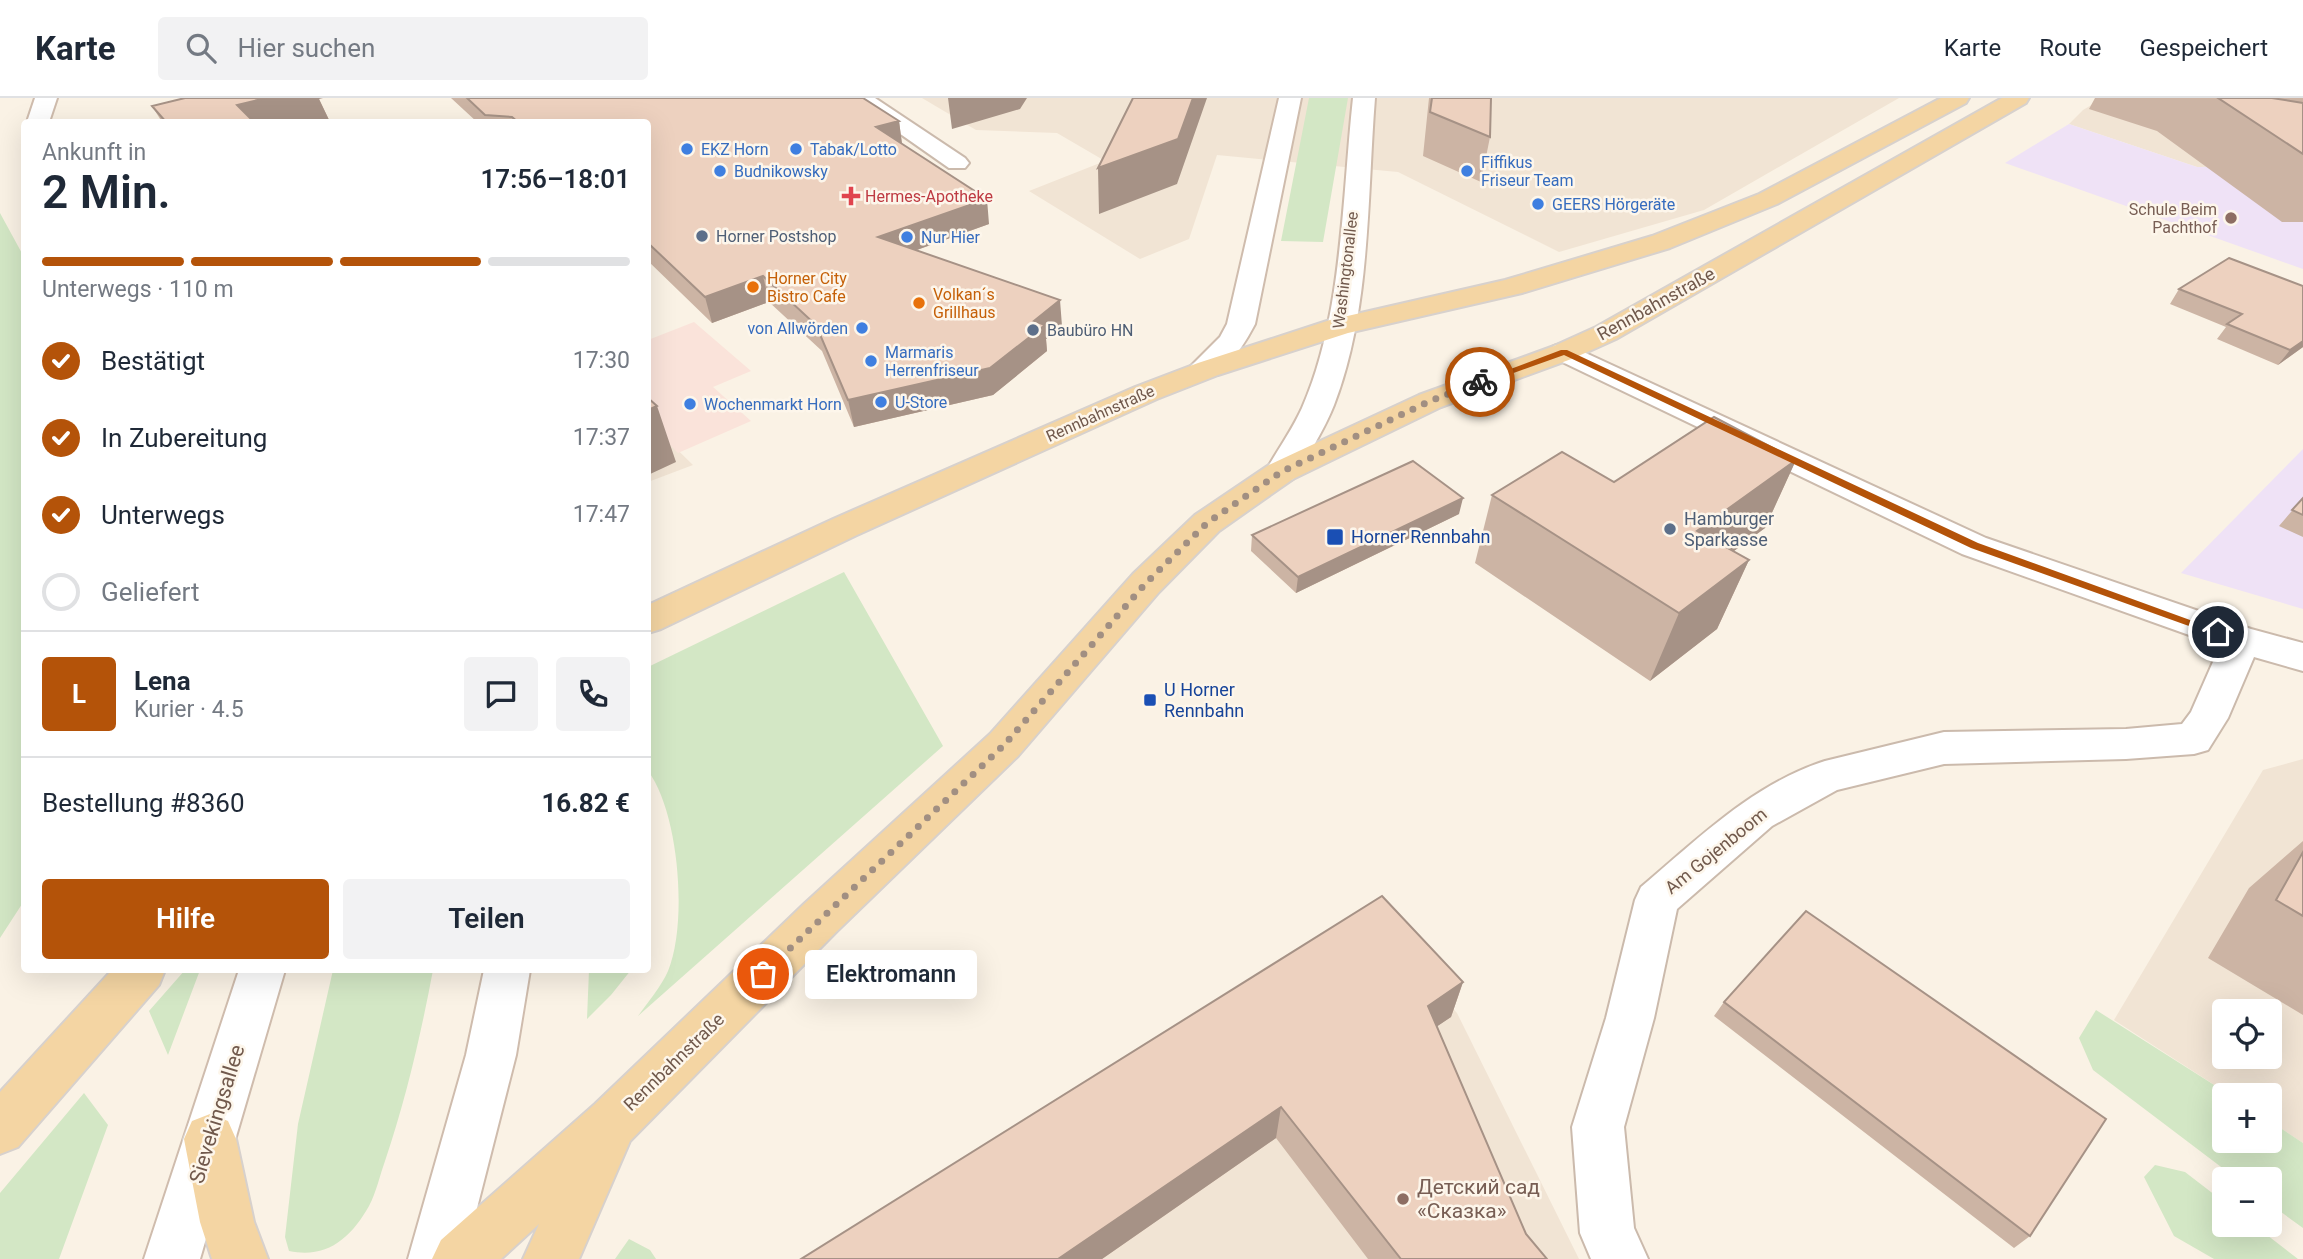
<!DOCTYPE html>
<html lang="de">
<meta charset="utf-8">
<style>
body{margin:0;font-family:Roboto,sans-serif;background:#f2f2f3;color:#1f2937;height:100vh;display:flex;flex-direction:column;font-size:26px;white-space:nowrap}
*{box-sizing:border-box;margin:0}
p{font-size:23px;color:#747a83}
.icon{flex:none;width:38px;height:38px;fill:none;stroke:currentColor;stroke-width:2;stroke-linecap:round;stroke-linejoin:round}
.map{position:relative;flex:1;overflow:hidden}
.drawer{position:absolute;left:21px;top:21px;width:630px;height:854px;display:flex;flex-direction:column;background:#fff;border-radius:7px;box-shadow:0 7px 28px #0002}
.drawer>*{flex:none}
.tools{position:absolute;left:2212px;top:901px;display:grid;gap:14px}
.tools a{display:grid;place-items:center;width:70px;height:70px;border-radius:7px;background:#fff;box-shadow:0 7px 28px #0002;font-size:35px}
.pin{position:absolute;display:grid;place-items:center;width:60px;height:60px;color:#fff;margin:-30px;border:4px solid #fff;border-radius:50%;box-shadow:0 2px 7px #0007}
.courier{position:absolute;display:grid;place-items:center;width:70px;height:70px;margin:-35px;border:5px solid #b45309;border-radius:50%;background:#fff;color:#222;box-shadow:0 2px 9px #0007}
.bubble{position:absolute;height:49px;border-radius:7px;background:#fff;box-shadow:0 7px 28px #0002;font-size:23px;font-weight:600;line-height:49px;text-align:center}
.overview em{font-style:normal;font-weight:600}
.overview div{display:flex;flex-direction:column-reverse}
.overview{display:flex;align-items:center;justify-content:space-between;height:119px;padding:0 21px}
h1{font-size:46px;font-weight:600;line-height:52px}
.bar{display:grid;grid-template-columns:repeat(4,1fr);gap:10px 7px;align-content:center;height:84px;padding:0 21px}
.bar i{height:9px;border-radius:5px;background:#e0e1e3}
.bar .selected{background:#b45309}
.bar p{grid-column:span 4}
.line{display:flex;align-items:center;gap:18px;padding:0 21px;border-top:2px solid #e0e1e3}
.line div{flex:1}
.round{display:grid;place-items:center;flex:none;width:74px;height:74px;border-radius:7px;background:#f2f2f3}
ol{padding:0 21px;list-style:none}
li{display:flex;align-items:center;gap:21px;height:77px}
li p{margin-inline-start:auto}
li .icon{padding:7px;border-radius:50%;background:#b45309;color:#fff;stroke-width:4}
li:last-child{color:#747a83}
li i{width:38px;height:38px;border:4px solid #e0e1e3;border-radius:50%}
.cta{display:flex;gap:14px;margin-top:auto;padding:14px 21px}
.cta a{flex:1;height:80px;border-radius:7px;background:#b45309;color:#fff;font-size:28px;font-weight:600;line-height:80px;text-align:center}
.cta a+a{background:#f2f2f3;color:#1f2937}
header{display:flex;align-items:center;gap:42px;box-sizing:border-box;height:98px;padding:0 35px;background:#fff;border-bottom:2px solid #e0e1e3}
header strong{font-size:33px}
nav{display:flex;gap:38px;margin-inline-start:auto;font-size:24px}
.search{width:490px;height:63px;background:#f2f2f3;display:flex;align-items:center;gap:18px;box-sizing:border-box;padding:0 24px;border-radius:7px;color:#747a83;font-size:26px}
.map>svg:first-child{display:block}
</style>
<header>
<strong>Karte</strong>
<div class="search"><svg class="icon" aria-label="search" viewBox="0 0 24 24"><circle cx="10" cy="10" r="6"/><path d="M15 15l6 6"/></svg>Hier suchen</div>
<nav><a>Karte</a><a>Route</a><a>Gespeichert</a></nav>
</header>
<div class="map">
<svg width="2303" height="1161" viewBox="0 0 2303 1161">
<rect width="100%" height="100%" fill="#faf2e5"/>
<path fill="#f1e4d4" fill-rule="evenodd" d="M922 0H1899L1704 112 1559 154 1398 74 1217 57 1189 141 1140 161 1029 93 1105 63 1057 35 976 32Z
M2103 0 2303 68 2197 69 2069 26 2083 12Z
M648 323 693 367 648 384Z
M2303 661V1045L2270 1023V998L2230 997 2114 922 2263 672ZM2224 914H2270V959H2224Z
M1374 827 1457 915 1579 1161H850Z"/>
<path fill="#fae3da" d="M694 224 751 273 713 289 751 323 678 355 648 325V242Z"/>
<path fill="#efe2f6" d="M2069 26 2197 69 2303 68V171L2005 65Z
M2303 351V511L2181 475Z"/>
<path fill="#d3e7c5" d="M1309 0H1348L1323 144 1281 143Z
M0 115 24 159V803L0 840Z
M844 474 943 648 638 918C648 904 661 889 668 873 688 825 679 714 648 673V569Z
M185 872H200L168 957 149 913Z
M333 872H433C421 936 406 1001 385 1063 380 1077 376 1095 369 1108 351 1140 327 1161 289 1153L285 1139 298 1026Z
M589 872H631L611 897 587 921Z
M2096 912 2230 997 2224 998V1043H2270V1023L2303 1045V1130L2270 1106V1082L2237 1081 2093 972 2079 940Z
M84 995 108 1027 59 1161H0V1095Z
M2155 1067 2185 1074 2224 1104V1127H2254L2298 1161H2214L2174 1138 2144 1079Z
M629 1141 650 1152 656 1161H615Z"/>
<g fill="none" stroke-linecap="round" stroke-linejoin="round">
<g stroke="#cbbaac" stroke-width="4">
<path id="street" d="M849 0H875L965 60 969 65 965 70H949Z
M1564 245 1986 440 2251 531 2303 545V573L2254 559 2228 620 2208 652 2194 656 2126 661 1944 666 1837 692 1772 728 1677 811 1654 920 1624 1029 1634 1130 1648 1161H1591L1580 1135 1572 1029 1606 920 1635 802 1641 789C1698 741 1753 686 1825 663L1944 634 2126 631 2182 626 2191 614 2220 548 1962 456 1554 260 1549 254 1554 248Z"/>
</g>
<g stroke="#cfbcad" stroke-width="4">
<path id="secondary" d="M35 0H57L49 24H27Z
M1279 0H1301L1255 226C1243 249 1220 287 1190 279L1186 273 1220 239 1227 226Z
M1353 0H1375C1367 101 1371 211 1334 307 1324 332 1308 358 1293 381L1281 384 1269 381 1265 374C1277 353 1292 332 1302 310 1343 217 1342 100 1353 0Z
M239 872H285L200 1161H144Z
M484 872H530L516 957 464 1161H408L466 957Z"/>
</g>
<g stroke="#d7d1cd" stroke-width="4">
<path id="primary" d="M1941 0H1969L1966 5 1777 106 1670 150 1522 195 1348 235 1218 277 1157 301 857 437 661 531 648 535V507L833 421 1135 289 1198 265 1330 222 1505 182 1652 138 1759 96Z
M2002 0H2029L2026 5 1616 241 1574 260 1441 309 1293 381 1219 433 1159 494 1018 658 836 834 630 1043 579 1161H523L539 1126 501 1161H432L441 1142 595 1006 804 806 990 636 1133 476 1195 417 1269 367 1419 297 1554 248 1596 229Z
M112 872H165L159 887 18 1049 0 1056V994Z
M210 1016 228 1023 236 1041 254 1124 268 1161H212L200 1124 184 1041 192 1023Z"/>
</g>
<use href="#street" fill="#fff" fill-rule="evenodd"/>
<use href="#secondary" fill="#fff" fill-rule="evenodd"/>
<use href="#primary" fill="#f4d5a3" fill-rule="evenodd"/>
</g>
<path fill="#ccb4a4" d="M451 0H863L899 23 902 46 989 126 917 152 1062 228 1046 241 1047 253 993 297 854 329 822 253 769 204 712 225 648 163V24H477Z
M1429 0H1491L1490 39 1481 84 1423 58Z
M2095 0H2303V124H2282L2157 33 2089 11Z
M319 1 330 24H162L152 8Z
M2303 188V249L2278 267 2217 241 2226 229 2170 206 2179 191Z
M1796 362 1765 430 1734 453 1749 462 1717 531 1650 583 1475 465 1492 397Z
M2303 400V439L2279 428Z
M1459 416 1296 495 1251 453 1252 437Z
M2303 743V917L2208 860 2249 790Z
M1463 884 1451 919 1437 928 1526 1136 1547 1161H1368L1276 1040 1102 1161H801Z
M1724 904 2030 1138 2014 1150 1714 918Z"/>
<path fill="#a69286" d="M266 0H323L319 1 330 24H246L237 7Z
M948 0H1027L1020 11 952 31Z
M1193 0H1207L1177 86 1099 116 1098 70Z
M899 23 902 46 876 29Z
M987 101 989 126 883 164 878 139Z
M763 178 769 204 712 225 705 199Z
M1060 202 1062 228 1046 241 1047 253 993 297 854 329 848 302 1034 223Z
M2303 243V249L2278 267 2290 252Z
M657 308 676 364 648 377V312Z
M1796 362 1765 430 1669 501 1697 433Z
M1463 400 1459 416 1296 495 1298 479Z
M1749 462 1717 531 1650 583 1679 515Z
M1463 884 1451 919 1417 942 1428 908Z
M1281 1009 1276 1040 1102 1161H1058Z"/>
<path fill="#edd1bf" stroke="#a69286" stroke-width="2" d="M185 0H266L237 7 254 24H166L152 8Z
M467 0H863L899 23 876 29 987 101 878 139 1060 202 1034 223 1045 227 990 270 848 302 816 227 763 178 705 199 648 145V24H518L512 19 485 17Z
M1133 0H1193L1178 41 1098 70Z
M1432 0H1491L1490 39 1430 14Z
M2218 0H2272L2303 5V56Z
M2229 160 2303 188V243L2290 252 2227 226 2242 216 2179 191Z
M648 300 657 308 648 312Z
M1714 319 1796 362 1697 433 1749 462 1679 515 1492 397 1562 354 1614 384Z
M1413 363 1463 400 1298 479 1252 437Z
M2303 400V417L2292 412Z
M2303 754V818L2276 802Z
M1382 798 1463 884 1428 908 1526 1136 1547 1161H1401L1281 1009 1058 1161H801Z
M1806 813 2106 1021 2030 1138 1724 904Z"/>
<path fill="#b45309" d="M1561 252H1567L1978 445 2223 534 2222 537H2214L1971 450 1564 257 1483 286 1476 284Z"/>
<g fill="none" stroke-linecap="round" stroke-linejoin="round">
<path stroke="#a18f82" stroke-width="7" stroke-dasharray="0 12.6" d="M763 876 1004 647 1146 485 1207 425 1281 374 1430 303 1480 284"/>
</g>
<g fill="#3f7fe0" stroke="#fdf6eb" stroke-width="2.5">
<circle cx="687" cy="51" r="7"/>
<circle cx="796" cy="51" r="7"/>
<circle cx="720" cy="73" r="7"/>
<circle cx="1467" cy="73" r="7"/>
<circle cx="1538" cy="106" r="7"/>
<circle cx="907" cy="139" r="7"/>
<circle cx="862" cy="230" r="7"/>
<circle cx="871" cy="263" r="7"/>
<circle cx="881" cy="304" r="7"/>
<circle cx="690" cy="306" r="7"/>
</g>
<path fill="#e0444e" stroke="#fdf6eb" stroke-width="2.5" d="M847.5 87.5h7v7h7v7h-7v7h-7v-7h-7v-7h7z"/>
<g fill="#8d6e63" stroke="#fdf6eb" stroke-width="2.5">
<circle cx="2231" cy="120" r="7"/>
<circle cx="1403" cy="1101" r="7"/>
</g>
<g fill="#5c6f8a" stroke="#fdf6eb" stroke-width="2.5">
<circle cx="702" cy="138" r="7"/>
<circle cx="1033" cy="232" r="7"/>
<circle cx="1670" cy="431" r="7"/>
</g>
<g fill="#e8710a" stroke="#fdf6eb" stroke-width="2.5">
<circle cx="753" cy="189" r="7"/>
<circle cx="919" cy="205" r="7"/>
</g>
<g fill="#1a4fb4" stroke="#fdf6eb" stroke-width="2.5">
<rect x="1326" y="430" width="18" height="18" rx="3.5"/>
<rect x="1143" y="595" width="14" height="14" rx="3.5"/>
</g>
<g text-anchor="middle" stroke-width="5" stroke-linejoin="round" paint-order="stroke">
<g font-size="16" fill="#366cbe" stroke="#fdf6eb" text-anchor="start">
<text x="701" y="57">EKZ Horn</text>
<text x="810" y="57">Tabak/Lotto</text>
<text x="1481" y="70">Fiffikus<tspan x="1481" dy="18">Friseur Team</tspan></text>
<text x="734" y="79">Budnikowsky</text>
<text x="1552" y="112">GEERS Hörgeräte</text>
<text x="921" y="145">Nur Hier</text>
<text x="848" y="236" text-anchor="end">von Allwörden</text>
<text x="885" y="260">Marmaris<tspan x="885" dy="18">Herrenfriseur</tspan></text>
<text x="895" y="310">U-Store</text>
<text x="704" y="312">Wochenmarkt Horn</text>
</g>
<g font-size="16" fill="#be3a42" stroke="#fdf6eb" text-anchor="start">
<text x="865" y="104">Hermes-Apotheke</text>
</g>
<g font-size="16" fill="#785e54" stroke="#fdf6eb" text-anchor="end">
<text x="2217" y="117">Schule Beim<tspan x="2217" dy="18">Pachthof</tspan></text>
</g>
<g font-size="16" fill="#4e5e75" stroke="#fdf6eb" text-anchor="start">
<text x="716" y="144">Horner Postshop</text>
<text x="1047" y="238">Baubüro HN</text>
</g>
<g font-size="16" fill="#71594c" stroke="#fdf6eb">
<text transform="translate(1345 172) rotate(-83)" y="6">Washingtonallee</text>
<text transform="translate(1100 315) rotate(-24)" y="6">Rennbahnstraße</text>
</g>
<g font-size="16" fill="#c56008" stroke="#fdf6eb" text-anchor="start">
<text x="767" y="186">Horner City<tspan x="767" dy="18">Bistro Cafe</tspan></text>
<text x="933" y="202">Volkan´s<tspan x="933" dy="18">Grillhaus</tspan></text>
</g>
<g font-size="18" fill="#71594c" stroke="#fdf6eb">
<text transform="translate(1656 206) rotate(-29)" y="6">Rennbahnstraße</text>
<text transform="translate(1716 753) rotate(-39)" y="6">Am Gojenboom</text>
<text transform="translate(674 964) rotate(-44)" y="6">Rennbahnstraße</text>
</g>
<g font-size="18" fill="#4e5e75" stroke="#fdf6eb" text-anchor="start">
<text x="1684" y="427">Hamburger<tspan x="1684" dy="21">Sparkasse</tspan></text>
</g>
<g font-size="18" fill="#164399" stroke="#fdf6eb" text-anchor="start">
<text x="1351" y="445">Horner Rennbahn</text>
<text x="1164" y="598">U Horner<tspan x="1164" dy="21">Rennbahn</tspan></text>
</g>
<g font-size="21" fill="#71594c" stroke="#fdf6eb">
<text transform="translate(217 1016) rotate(-73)" y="7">Sievekingsallee</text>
</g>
<g font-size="21" fill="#785e54" stroke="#fdf6eb" text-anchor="start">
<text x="1417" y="1096">Детский сад<tspan x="1417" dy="24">«Сказка»</tspan></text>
</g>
</g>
</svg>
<div class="tools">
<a><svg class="icon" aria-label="locate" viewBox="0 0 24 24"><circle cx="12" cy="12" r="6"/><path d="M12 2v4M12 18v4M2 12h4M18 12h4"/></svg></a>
<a>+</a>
<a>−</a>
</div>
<div class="pin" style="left:763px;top:876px;background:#ea580c"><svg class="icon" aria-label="bag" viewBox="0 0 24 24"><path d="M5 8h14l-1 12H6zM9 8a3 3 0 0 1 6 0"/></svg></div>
<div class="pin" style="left:2218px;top:534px;background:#1f2937"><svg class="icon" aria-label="home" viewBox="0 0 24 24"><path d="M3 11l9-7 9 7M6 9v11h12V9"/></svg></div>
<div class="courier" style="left:1480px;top:284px"><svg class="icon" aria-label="bike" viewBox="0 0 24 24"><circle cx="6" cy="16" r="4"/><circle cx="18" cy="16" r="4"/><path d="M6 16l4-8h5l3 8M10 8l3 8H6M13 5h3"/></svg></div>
<div class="bubble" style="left:805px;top:852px;width:172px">Elektromann</div>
<section class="drawer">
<div class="overview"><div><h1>2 Min.</h1><p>Ankunft in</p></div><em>17:56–18:01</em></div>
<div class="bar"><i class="selected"></i><i class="selected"></i><i class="selected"></i><i></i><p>Unterwegs · 110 m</p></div>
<ol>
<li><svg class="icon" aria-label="check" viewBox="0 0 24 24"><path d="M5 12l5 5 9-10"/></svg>Bestätigt<p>17:30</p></li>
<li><svg class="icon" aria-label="check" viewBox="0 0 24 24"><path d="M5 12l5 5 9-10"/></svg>In Zubereitung<p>17:37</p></li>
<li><svg class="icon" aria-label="check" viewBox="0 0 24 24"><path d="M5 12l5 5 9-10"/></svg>Unterwegs<p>17:47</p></li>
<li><i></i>Geliefert</li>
</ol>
<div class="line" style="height:126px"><b class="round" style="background:#b45309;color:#fff">L</b><div><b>Lena</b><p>Kurier · 4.5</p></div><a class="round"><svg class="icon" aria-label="chat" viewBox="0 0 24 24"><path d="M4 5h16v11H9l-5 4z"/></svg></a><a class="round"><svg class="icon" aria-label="phone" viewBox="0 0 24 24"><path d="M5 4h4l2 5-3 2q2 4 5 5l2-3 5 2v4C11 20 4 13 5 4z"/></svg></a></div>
<div class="line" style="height:91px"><div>Bestellung #8360</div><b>16.82 €</b></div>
<div class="cta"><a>Hilfe</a><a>Teilen</a></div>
</section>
</div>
